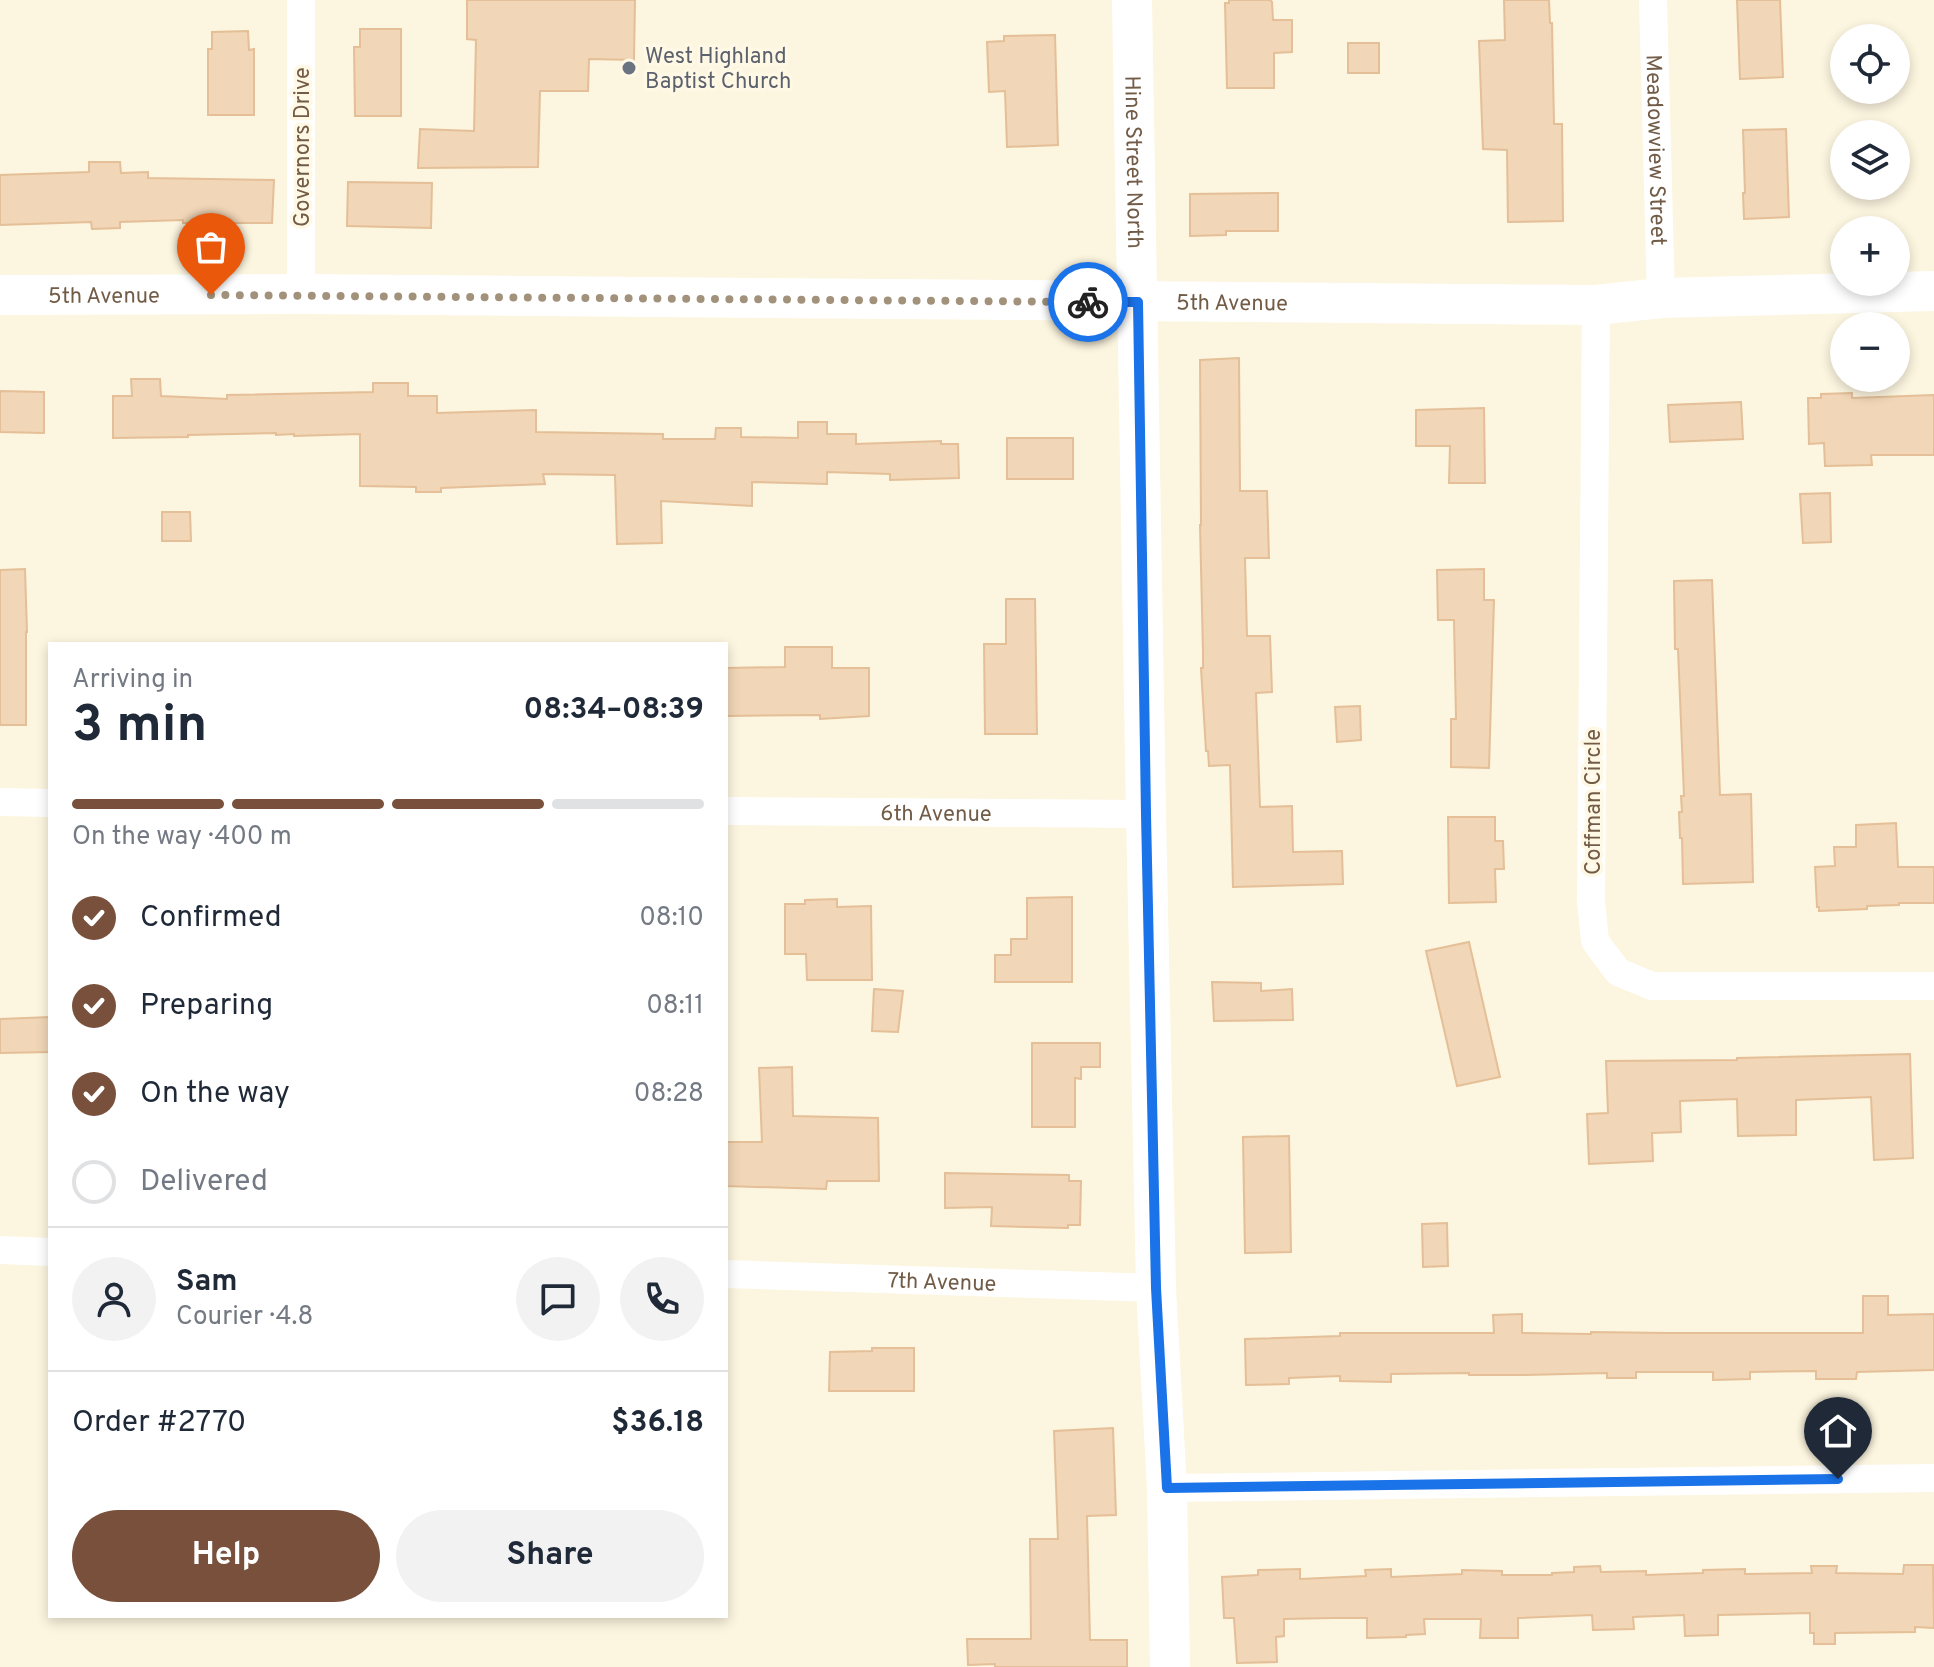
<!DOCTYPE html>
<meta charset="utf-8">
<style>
body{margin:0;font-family:Overpass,sans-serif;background:#f2f2f3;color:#1f2937;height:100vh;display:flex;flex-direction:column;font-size:30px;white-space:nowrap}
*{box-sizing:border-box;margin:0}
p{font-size:26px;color:#747a83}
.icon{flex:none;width:44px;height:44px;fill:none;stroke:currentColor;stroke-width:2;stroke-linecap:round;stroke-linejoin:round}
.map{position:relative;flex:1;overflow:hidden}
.drawer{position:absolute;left:48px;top:642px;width:680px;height:976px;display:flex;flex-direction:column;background:#fff;border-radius:0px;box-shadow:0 4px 12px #0003}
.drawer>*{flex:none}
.controls{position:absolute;left:1830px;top:24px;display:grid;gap:16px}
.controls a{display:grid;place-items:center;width:80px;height:80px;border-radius:50%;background:#fff;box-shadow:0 4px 12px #0003;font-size:40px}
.pin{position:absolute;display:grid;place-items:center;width:68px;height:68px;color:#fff;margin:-82px -34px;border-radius:50% 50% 50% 0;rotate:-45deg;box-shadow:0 0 8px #0007}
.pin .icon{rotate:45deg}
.courier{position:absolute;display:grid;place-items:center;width:80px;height:80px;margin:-40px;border:6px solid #1a73e8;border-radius:50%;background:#fff;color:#222;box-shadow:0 2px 10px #0007}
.headline em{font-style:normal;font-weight:700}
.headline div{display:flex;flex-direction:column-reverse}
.headline{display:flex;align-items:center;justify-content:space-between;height:136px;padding:0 24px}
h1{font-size:52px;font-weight:700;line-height:60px}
.bar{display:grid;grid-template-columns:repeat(4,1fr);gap:12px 8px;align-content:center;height:96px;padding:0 24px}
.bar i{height:10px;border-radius:6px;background:#e0e1e3}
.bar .selected{background:#79503c}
.bar p{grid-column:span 4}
.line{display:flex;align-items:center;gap:20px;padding:0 24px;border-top:2px solid #e0e1e3}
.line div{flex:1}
.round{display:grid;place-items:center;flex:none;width:84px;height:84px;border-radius:42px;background:#f2f2f3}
ol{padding:0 24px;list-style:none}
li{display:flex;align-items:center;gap:24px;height:88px}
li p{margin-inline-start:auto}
li .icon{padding:8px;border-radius:50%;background:#79503c;color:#fff;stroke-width:4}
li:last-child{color:#747a83}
li i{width:44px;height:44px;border:4px solid #e0e1e3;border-radius:50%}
.action{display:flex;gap:16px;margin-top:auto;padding:16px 24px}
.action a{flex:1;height:92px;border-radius:48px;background:#79503c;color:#fff;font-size:32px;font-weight:700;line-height:92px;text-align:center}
.action a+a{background:#f2f2f3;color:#1f2937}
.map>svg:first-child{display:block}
</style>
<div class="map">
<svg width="1934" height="1667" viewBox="0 0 1934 1667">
<rect width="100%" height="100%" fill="#fcf5df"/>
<path fill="#f1d6b7" stroke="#e4bf97" stroke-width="2" d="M467 0H635L634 60 589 59 588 91H540L538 167 418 168 420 129 474 131 476 40 467 39Z
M1229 0H1270L1272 2 1273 20H1292V52L1274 53V88H1227L1225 3H1229Z
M1504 0H1549L1550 23H1552L1554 124H1562L1563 221 1508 222 1507 150 1483 149 1479 41 1505 40Z
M1737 0H1780L1783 77 1740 79Z
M360 29H401V116H355L354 47H360Z
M248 31 249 50 254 49V115H208V49H212V32Z
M1055 35 1058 145 1007 147 1005 91 989 92 987 42 1004 41V36Z
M1348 43H1379V73H1348Z
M1786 129 1789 217 1744 219 1743 193H1745L1743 130Z
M89 162H120L121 173 148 172V178L274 180 272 223H183V220L120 222V228L92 229 91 222 0 225V175L89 172Z
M348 182 432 183 431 228 347 226Z
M1278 193V231H1226V235L1190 236V194Z
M1239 358 1240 491H1267L1269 558H1245L1247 636H1270L1272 692 1256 693 1260 807 1292 806 1293 852 1342 851 1343 884 1233 887 1230 765 1209 766 1208 751H1206L1201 668H1203V652L1200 525H1201L1200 360Z
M131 379H160L161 396 227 399V395L373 392V383H408V396H437V413L536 410V432L663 434V439H715L716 428H741V437L798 438V422H827V434H856V444L941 441V444H958L959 478 890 480V474L827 472V484L752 482V506L661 501 662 543 617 544 615 475 543 474 545 484 441 488V492H416V487L360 486V434L294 436V434L276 435V433L188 435V437L113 438V396H132Z
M0 391 44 392V433L0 432Z
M1852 393V398L1934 395V455H1871L1872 465 1825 466 1824 443 1809 444 1808 398H1821V394Z
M1741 402 1743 439 1670 442 1668 405Z
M1484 408 1485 483H1449L1450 446H1416V410Z
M1007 438H1073V479H1007Z
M1830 493 1831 542 1803 543 1800 494Z
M162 512H190L191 541H162Z
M25 569 27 632H26V725H0V570Z
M1484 569V600H1494L1489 768 1451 767V719H1456L1454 620H1438L1437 570Z
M1712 580 1720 795 1751 794 1753 882 1683 884 1682 838H1680L1679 812H1682L1681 796H1684L1678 649H1675L1674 581Z
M1006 599H1035L1037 734H985L984 644H1006Z
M785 647H832V668H869V716L820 719V715L726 716V668L785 667Z
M1360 706 1361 740 1337 742 1335 707Z
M1448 817H1495V841H1503L1504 869H1495L1496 902 1449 903Z
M1896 823 1898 867H1934V903H1899V905L1867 906V909L1819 911V907H1817L1815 867 1835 866 1834 847H1856V825Z
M1072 897V982H995V955H1011V939H1027V898Z
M837 899V907L871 906 872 980H807L806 954H785V904H805V900Z
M1469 942 1500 1077 1457 1086 1426 951Z
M1212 982 1261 983V991L1292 989 1293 1020 1214 1021Z
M874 989 903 991 898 1032 872 1031Z
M50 1017V1052L0 1053V1019Z
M1032 1043H1100V1067H1081V1079L1075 1078V1127H1032Z
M1910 1054 1913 1158 1874 1160 1871 1097 1796 1100V1135L1738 1136 1737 1099 1680 1101 1681 1132 1652 1133 1653 1161 1589 1164 1587 1114 1608 1113 1606 1061 1737 1060V1058Z
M792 1067 793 1116 878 1118 879 1181H827L826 1189 726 1186V1142H762L759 1068Z
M1289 1136 1291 1252 1245 1253 1243 1137Z
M945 1173 1069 1175V1181H1081L1080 1225H1068V1228L991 1226 992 1207 945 1208Z
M1447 1223 1448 1266 1423 1267 1422 1224Z
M1863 1296H1888V1315L1934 1314V1370L1857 1372 1856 1379H1816V1371L1750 1372V1379L1713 1380V1372H1636V1378H1607V1373L1525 1375H1469V1373L1391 1374V1382L1340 1381V1376L1289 1378V1384L1246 1385 1245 1339 1340 1336V1333H1494L1493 1315 1522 1314V1333L1591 1334V1332L1667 1333H1863Z
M872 1348H914V1391H829L830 1352 872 1351Z
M1113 1428 1116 1515 1087 1516 1090 1640H1127V1667H995V1664L968 1665 967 1639H1031L1030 1539H1058L1054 1431Z
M1904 1565H1933L1934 1628 1915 1627V1632L1835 1633V1644H1814V1633H1810V1613L1718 1615V1635L1685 1636 1684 1615 1633 1617 1634 1629 1593 1630 1592 1615 1518 1618V1638H1480L1481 1619H1424L1425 1634 1406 1635V1637L1367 1638V1618H1332L1284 1619V1636L1276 1637 1277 1662 1237 1663 1234 1618H1224L1222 1577 1258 1575V1570L1300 1569V1579L1366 1576 1365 1570 1391 1569V1577L1462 1574V1570L1502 1571V1575H1552V1573L1574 1572V1567L1600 1566 1601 1572 1646 1571V1575L1703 1573V1570L1745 1569V1574L1812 1573 1811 1566H1837L1836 1573 1903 1574Z"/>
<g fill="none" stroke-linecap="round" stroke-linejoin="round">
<g stroke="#fff" stroke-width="28">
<path d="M301 0V294"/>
<path id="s1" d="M1653 0 1661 298"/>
<path d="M1596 305 1591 901 1595 941 1618 972 1652 986H1934"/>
<path d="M0 802 50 803"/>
<path id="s2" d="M726 811 1146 814"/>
<path d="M0 1250 50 1252"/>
<path id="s3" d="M726 1274 1156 1288"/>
<path d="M1167 1488 1934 1478"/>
</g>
<g stroke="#fff" stroke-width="40">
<path id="s4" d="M1132 0 1146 814 1156 1288 1167 1488 1170 1667"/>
<path id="s5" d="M0 295 301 294 1596 305 1661 298 1934 291"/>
</g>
</g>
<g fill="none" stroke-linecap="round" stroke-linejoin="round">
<path stroke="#a2927c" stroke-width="8" stroke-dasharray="0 14.4" d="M211 295 1088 302"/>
<path stroke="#1a73e8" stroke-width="10" d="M1088 302H1138L1146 814 1156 1288 1167 1488 1838 1479"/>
</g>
<circle fill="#6b7280" stroke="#fff8e5" stroke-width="3" cx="629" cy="68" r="8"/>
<g text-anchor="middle" stroke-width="7" stroke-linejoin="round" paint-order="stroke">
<g font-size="22" fill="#5b616d" stroke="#fff8e5" text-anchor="start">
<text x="645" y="63">West Highland<tspan x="645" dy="25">Baptist Church</tspan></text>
</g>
<g font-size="22" fill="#725c47" stroke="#fff8e5">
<text transform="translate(301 147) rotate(-90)" y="8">Governors Drive</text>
<text dy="8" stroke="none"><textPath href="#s1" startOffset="150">Meadowview Street</textPath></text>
<text dy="8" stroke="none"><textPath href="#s4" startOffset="162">Hine Street North</textPath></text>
<text dy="8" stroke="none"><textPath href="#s5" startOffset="104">5th Avenue</textPath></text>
<text dy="8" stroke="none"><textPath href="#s5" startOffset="1232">5th Avenue</textPath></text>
<text transform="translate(1592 802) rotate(-90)" y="8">Coffman Circle</text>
<text dy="8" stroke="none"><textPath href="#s2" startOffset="210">6th Avenue</textPath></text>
<text dy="8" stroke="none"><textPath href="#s3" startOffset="216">7th Avenue</textPath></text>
</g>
</g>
</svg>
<div class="controls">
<a><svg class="icon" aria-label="locate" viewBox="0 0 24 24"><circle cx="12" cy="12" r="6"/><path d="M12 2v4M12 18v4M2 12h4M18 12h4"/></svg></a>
<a><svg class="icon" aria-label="layers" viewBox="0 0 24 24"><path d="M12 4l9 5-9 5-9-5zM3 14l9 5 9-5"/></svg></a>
<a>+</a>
<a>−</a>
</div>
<div class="pin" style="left:211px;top:295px;background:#ea580c"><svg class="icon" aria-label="bag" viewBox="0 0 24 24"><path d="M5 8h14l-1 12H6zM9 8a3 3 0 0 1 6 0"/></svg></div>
<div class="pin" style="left:1838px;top:1479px;background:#1f2937"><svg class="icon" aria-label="home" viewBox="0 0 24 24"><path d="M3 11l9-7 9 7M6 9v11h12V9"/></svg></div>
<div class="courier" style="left:1088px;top:302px"><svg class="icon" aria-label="bike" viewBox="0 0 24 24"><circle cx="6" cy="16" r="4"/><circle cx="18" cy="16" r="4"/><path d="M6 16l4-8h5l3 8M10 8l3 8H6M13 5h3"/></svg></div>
<section class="drawer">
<div class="headline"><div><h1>3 min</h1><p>Arriving in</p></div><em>08:34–08:39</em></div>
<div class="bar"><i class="selected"></i><i class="selected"></i><i class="selected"></i><i></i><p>On the way · 400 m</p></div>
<ol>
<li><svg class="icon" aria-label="check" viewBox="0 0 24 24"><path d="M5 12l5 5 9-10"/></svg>Confirmed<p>08:10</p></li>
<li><svg class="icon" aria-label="check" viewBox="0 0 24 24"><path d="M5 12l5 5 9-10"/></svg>Preparing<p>08:11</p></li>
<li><svg class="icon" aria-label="check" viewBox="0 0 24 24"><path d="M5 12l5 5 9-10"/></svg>On the way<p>08:28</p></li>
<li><i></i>Delivered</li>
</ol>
<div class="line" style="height:144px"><a class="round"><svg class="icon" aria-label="person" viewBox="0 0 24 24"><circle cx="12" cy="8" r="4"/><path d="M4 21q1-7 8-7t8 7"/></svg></a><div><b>Sam</b><p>Courier · 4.8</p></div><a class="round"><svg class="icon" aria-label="chat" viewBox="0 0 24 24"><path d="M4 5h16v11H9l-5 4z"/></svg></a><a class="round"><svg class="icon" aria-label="phone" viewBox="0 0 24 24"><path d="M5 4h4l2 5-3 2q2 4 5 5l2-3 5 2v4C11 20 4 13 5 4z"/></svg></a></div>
<div class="line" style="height:104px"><div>Order #2770</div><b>$36.18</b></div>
<div class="action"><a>Help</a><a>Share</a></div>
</section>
</div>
